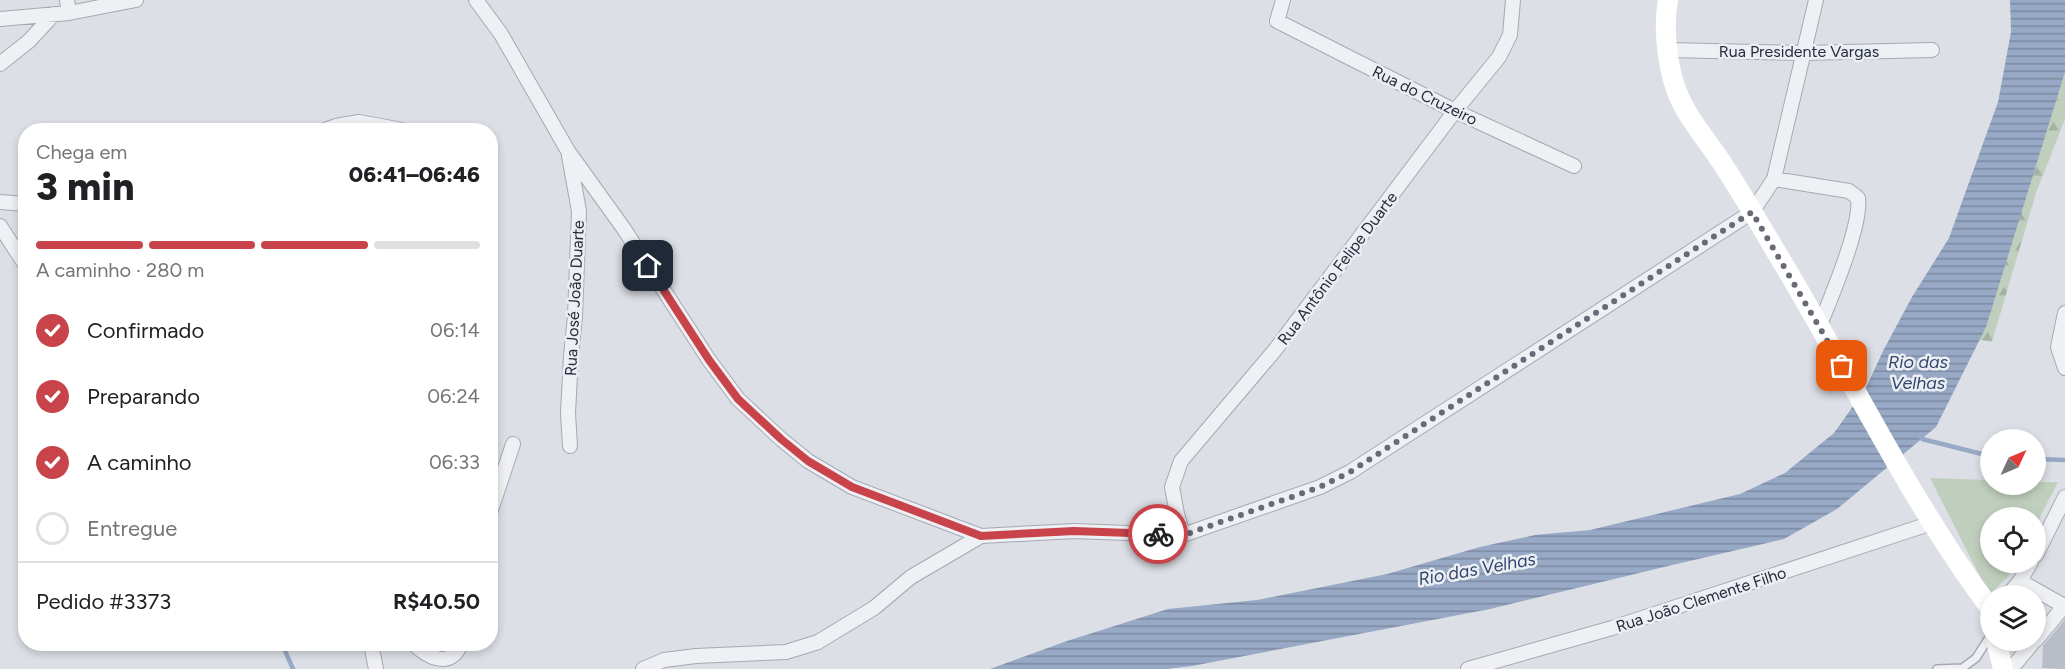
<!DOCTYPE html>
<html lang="pt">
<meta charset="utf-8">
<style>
body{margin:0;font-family:Figtree,sans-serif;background:#f2f2f2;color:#202124;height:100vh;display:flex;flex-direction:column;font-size:22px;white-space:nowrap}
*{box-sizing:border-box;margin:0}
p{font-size:20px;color:#757577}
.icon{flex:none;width:33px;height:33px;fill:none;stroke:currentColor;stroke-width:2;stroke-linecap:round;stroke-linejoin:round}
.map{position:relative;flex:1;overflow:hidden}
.side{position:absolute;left:18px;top:123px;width:480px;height:528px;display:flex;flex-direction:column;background:#fff;border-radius:24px;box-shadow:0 3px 9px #0003}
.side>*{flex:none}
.needle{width:39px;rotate:46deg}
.buttons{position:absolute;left:1980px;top:429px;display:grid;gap:12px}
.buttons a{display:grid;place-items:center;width:66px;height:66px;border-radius:50%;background:#fff;box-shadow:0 3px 9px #0003;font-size:30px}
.pin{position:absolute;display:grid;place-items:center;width:51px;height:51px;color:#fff;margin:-26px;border-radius:12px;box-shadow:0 3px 9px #0006}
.courier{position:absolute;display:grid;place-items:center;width:60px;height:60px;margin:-30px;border:4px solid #c8434a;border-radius:50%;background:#fff;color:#222;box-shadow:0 2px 8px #0007}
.headline em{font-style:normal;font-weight:800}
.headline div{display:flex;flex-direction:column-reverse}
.headline{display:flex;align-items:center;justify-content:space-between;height:102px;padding:0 18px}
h1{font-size:39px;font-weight:800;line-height:45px}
.bar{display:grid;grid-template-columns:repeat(4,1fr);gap:9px 6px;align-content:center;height:72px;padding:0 18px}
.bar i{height:8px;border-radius:4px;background:#e0e0e0}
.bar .current{background:#c8434a}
.bar p{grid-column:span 4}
.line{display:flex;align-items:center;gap:15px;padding:0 18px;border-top:2px solid #e0e0e0}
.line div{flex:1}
ol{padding:0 18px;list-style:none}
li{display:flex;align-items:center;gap:18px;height:66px}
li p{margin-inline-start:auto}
li .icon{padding:6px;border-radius:50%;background:#c8434a;color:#fff;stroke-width:4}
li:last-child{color:#757577}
li i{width:33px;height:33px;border:3px solid #e0e0e0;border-radius:50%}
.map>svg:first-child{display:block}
</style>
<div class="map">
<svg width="2065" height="669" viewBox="0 0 2065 669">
<defs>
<pattern id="forest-firs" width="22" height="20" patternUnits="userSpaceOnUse" patternTransform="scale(1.5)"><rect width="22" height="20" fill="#c0cfbd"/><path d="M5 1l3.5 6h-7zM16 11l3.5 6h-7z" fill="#a5b2a3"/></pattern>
<pattern id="water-rules" width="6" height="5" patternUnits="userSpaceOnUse" patternTransform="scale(1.5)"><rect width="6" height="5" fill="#97a9c5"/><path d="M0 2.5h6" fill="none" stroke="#7b8aa1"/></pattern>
</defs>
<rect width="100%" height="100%" fill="#dcdfe5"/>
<path fill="url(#forest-firs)" d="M2065 0V119L2036 193 1992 342 1968 338Z"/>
<path fill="#c0cfbd" d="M1930 478 1990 480V484H2036V482H2058L2036 525V518H1990V562L2015 563 2007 578 1989 594Z"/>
<path fill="url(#water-rules)" d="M2010 0H2065V72L1986 327 1936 427 1837 509 1784 539 1668 566 1490 609 1192 666 1167 669H990L1067 641 1168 609 1257 600 1387 574 1480 547 1535 535 1590 530 1740 494 1785 473 1834 433 1866 388 1883 351 1912 297 1949 238 1998 102 2011 32Z"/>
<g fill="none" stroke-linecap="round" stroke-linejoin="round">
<path stroke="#97a9c5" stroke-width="4.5" d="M1919 435 1922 439 1990 456
M2036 459 2065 460
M282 644 293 669"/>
</g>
<path fill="#b9bdc8" d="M2065 619V669L2042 668 2043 646Z"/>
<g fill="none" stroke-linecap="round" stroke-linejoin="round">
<g stroke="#a5a9b2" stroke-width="10">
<path id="lane" d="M1937 669 1962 668
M1961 669 1976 658 1990 636"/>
</g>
<g stroke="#a5a9b2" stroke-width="16">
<path id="street" d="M476 0 501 34 568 151 624 229 709 360 738 399 781 439 808 461 852 487 981 536
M1283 0 1277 21 1455 111 1574 166
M69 13 136 0
M0 19 69 13 67 0
M1667 50 1803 53 1932 50
M0 64 29 41 54 14
M325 130 336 126 359 122
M357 130 359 122 402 130
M569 156 579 211 575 316 571 356 568 413 570 446
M1774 179 1849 191 1858 198C1862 225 1831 297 1820 325
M0 202 26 204
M0 226 26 266
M2065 313 2058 347 2065 368
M490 513 513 444
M1183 535 1177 514 1172 487 1181 461 1275 350 1455 111 1499 57 1510 35 1513 0
M2036 555 2065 497
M2020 581 2064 606
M2007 596 2020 581 2031 562
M2036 640 2065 605
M371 644 376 669
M414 644C428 658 451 669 461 644
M643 669 664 660 696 656 786 652 818 642 874 608 911 577 981 536 1074 531 1183 535 1320 487 1350 472 1752 212 1774 179 1816 0
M1468 669 1612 628 1932 523
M2011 669 2035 640"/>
</g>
<use href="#lane" stroke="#eef0f4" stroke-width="7"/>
<use href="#street" stroke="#eef0f4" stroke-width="14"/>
<path stroke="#fff" stroke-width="20" d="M1668 0C1663 26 1667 64 1676 89 1685 116 1709 142 1724 166 1743 195 1760 225 1778 255 1849 372 1908 498 1990 608
M1996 640 2003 669"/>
</g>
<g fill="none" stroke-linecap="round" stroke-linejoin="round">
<path stroke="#666b76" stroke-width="6" stroke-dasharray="0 10.8" d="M1158 534 1184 535 1320 487 1350 472 1752 212 1842 366"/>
<path stroke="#c8434a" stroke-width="8" d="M648 266 709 360 738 399 781 439 808 461 852 487 981 536 1074 531 1158 534"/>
</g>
<g text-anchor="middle" stroke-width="5" stroke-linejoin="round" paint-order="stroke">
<g font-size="16" fill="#262c3b" stroke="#ebeef3">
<text x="1799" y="57">Rua Presidente Vargas</text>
<text transform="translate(1425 95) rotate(26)" y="6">Rua do Cruzeiro</text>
<text transform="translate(1337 268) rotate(-53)" y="6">Rua Antônio Felipe Duarte</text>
<text transform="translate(574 298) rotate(-87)" y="6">Rua José João Duarte</text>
<text transform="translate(1701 599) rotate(-18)" y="6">Rua João Clemente Filho</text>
</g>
<g font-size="18" font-style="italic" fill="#32476d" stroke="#ebeef3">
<text x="1918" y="368">Rio das<tspan x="1918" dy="21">Velhas</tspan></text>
<text transform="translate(1477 569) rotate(-10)" y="6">Rio das Velhas</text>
</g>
</g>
</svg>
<div class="buttons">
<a><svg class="needle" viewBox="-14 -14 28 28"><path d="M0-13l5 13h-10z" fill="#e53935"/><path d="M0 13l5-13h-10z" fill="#757577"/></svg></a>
<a><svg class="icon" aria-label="locate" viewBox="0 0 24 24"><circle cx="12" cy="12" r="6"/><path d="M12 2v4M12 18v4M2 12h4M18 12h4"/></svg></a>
<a><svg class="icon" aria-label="layers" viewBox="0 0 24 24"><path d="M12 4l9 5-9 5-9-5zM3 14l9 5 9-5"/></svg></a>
</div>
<div class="pin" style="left:1842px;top:366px;background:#ea580c"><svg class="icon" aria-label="bag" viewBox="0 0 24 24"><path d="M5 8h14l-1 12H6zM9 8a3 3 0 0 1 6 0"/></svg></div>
<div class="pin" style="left:648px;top:266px;background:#1f2937"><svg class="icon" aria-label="home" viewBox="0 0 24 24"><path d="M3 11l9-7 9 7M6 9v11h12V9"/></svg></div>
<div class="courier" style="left:1158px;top:534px"><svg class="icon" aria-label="bike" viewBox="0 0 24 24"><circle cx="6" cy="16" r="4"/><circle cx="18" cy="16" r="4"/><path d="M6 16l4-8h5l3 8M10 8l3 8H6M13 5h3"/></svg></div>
<section class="side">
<div class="headline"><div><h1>3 min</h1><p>Chega em</p></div><em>06:41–06:46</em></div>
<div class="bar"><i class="current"></i><i class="current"></i><i class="current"></i><i></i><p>A caminho · 280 m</p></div>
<ol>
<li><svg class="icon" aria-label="check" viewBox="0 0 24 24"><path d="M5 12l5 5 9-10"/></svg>Confirmado<p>06:14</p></li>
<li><svg class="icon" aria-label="check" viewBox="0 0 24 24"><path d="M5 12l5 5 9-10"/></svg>Preparando<p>06:24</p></li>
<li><svg class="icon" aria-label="check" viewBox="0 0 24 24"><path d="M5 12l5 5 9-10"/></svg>A caminho<p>06:33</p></li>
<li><i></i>Entregue</li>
</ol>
<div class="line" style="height:78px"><div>Pedido #3373</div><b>R$40.50</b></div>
</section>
</div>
